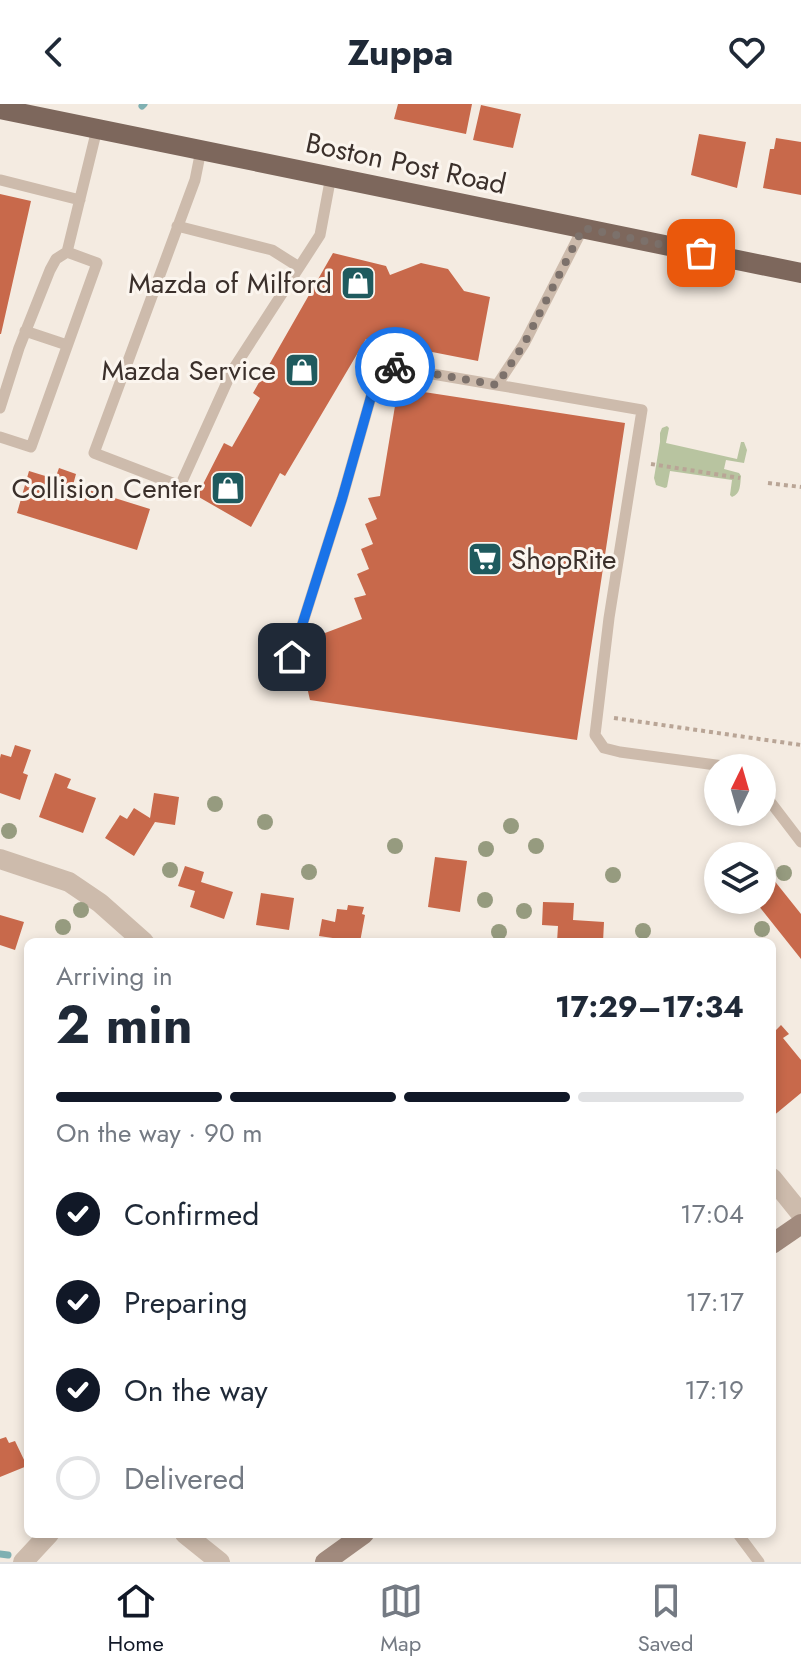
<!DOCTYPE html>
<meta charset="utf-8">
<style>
body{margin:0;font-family:Jost,sans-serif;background:#f2f2f3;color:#1f2937;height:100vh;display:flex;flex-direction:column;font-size:30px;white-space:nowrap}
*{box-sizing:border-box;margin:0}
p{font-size:26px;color:#747a83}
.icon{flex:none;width:44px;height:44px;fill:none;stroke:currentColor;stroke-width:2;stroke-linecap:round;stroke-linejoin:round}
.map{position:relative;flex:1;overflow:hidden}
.details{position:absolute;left:24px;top:834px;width:752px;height:600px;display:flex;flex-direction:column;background:#fff;border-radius:12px;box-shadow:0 4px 12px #0003}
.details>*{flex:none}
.needle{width:52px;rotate:5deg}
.controls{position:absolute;left:704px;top:650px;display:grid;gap:16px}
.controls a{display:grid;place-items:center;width:72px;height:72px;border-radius:50%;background:#fff;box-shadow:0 4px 12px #0003;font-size:40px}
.pin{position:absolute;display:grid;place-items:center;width:68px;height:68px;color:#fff;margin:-34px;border-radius:16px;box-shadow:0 4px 12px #0006}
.courier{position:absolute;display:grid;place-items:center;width:80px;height:80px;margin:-40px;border:6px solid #1a73e8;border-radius:50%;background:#fff;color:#222;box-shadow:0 2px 10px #0007}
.head em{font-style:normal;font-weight:700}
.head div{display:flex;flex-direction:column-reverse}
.head{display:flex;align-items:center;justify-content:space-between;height:136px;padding:0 32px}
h1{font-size:52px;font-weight:700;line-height:60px}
.bar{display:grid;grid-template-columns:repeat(4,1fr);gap:12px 8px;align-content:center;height:96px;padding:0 32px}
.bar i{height:10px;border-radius:6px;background:#e0e1e3}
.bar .selected{background:#111827}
.bar p{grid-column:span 4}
ol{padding:0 32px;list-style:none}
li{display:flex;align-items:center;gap:24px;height:88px}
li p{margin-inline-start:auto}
li .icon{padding:8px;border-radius:50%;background:#111827;color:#fff;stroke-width:4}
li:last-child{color:#747a83}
li i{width:44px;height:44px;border:4px solid #e0e1e3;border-radius:50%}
header{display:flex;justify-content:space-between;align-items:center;height:104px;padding:0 32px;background:#fff;font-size:36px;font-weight:700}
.dock{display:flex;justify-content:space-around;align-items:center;height:112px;border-top:2px solid #e0e1e3;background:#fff;font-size:22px;color:#747a83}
.dock a{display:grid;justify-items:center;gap:4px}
.dock .selected{color:#111827}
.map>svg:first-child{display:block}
</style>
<header><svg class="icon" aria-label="back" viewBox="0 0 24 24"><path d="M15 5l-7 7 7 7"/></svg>Zuppa<svg class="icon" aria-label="heart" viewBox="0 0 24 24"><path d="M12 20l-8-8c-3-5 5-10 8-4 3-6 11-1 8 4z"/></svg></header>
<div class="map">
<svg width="801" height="1458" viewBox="0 0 801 1458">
<rect width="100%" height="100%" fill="#f4ebe1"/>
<path fill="#b8c4a0" d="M667 322 669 324 666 339 737 355 741 338H744L747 346 744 359 726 356 724 365 739 369 741 372C740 380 741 390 732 393L730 391 732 376 670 367 667 383 665 384 656 381 654 374 660 338V329L662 324Z"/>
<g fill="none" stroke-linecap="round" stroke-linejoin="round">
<path stroke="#7fb0b2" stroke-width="7" d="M142 2 144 0
M0 1450 8 1451"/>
</g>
<path fill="#c8694b" d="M398 0H472L466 30 394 15Z
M481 1 521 10 513 44 473 36Z
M699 30 746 38 737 84 691 71Z
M776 34 801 38V91L763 84 770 45H774Z
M0 90 31 97 1 230H0Z
M333 149 386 162 390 171 421 159 448 165 464 187 490 193 478 257 366 235 285 372 280 369 251 423 197 392 224 339 232 343 260 294 253 289Z
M398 284 625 319 577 636 310 596 307 583 318 578 325 529 362 515 354 494 366 491 357 470 369 465 361 445 373 440 365 420 377 415 368 394 380 392Z
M59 364 76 370 73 381 150 405 137 446 17 409 29 367 55 375Z
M15 641 31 646 23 669 28 671 20 696 0 689V654L1 650 11 653Z
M55 669 71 675 67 684 96 694 83 729 39 713Z
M154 689 179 693 175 721 155 718 134 752 105 734 120 711 127 715 134 704 150 714Z
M435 753 467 757 460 808 428 803Z
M185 762 204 768 201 778 233 788 224 815 190 803 195 787 178 782Z
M773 775 801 810V855L754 796H762V783Z
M261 789 294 794 289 826 256 821Z
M543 798 574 799 573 816 604 818 603 838H557L558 822 542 821Z
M348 801 364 803 362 810 365 811 360 838 319 832 322 815 335 818 337 805 347 806Z
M0 811 24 818 15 846 0 841Z
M772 921 776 926 781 921 789 930 783 934 801 956V989L772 1013Z
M6 1333 9 1339 15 1337 27 1362 0 1373V1335Z"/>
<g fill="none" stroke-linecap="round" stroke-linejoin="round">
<path stroke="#b9a596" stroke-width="4" stroke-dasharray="4 4" stroke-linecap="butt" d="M651 360 740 374
M768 379 801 383
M614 614 801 641"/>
<path stroke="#cdbbac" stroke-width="11" d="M201 46 195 76 94 349 180 382 232 267 320 131 331 72
M1 76 80 96
M177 122 272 146 299 163
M25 227 67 241
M497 281 642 306 609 514 595 631 604 644 620 648 738 664
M0 304 19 244 50 166 56 155 67 148 97 25
M0 333 31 343 97 159 67 148
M292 553 342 395 380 261 497 281 524 240 583 124
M762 687 801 738
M738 1430 759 1458"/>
<path stroke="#cdbbac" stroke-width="20" d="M0 755 69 778 100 799 144 838
M772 1074 801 1110
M185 1430 220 1458
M23 1458 49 1430"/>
<path stroke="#a18a7d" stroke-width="20" d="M772 1140 801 1120
M325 1458 364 1430"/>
<path stroke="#7d675c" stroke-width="20" d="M0 5 801 169"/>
</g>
<g fill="#969b7f">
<circle cx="215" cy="700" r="8"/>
<circle cx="265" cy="718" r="8"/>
<circle cx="511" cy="722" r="8"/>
<circle cx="9" cy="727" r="8"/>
<circle cx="395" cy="742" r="8"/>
<circle cx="536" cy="742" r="8"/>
<circle cx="486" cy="745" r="8"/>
<circle cx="170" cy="766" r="8"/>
<circle cx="309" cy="768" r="8"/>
<circle cx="784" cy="769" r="8"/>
<circle cx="613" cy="771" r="8"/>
<circle cx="485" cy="796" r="8"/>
<circle cx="81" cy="806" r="8"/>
<circle cx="524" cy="807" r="8"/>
<circle cx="63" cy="823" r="8"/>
<circle cx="762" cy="825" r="8"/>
<circle cx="643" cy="827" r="8"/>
<circle cx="499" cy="828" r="8"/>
</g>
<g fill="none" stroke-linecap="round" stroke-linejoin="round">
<path stroke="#7c716b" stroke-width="8" stroke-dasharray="0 14.4" d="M395 263 497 281 524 240 583 124 701 149"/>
<path stroke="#1a73e8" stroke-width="10" d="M292 553 342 395 380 261 395 263"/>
</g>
<defs>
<g id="shop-square" transform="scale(1.8)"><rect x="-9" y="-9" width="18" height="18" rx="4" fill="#1f5a5e" stroke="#fbf5ee"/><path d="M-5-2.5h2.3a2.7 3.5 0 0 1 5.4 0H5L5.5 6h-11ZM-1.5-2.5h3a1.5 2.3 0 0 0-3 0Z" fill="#fff"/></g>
<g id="supermarket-square" transform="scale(1.8)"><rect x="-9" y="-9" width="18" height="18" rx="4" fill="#1f5a5e" stroke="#fbf5ee"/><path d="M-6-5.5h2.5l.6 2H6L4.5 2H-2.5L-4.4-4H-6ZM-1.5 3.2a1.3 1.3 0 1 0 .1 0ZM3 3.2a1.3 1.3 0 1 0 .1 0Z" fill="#fff"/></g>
</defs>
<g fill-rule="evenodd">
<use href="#shop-square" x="358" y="179"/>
<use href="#shop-square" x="302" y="266"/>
<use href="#shop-square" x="228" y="384"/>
<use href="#supermarket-square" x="485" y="455"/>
</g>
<g text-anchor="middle" stroke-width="6" stroke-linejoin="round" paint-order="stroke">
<g font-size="28" fill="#3b302b" stroke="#fbf5ee">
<text transform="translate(406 59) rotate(12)" y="10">Boston Post Road</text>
</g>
<g font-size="28" fill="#3b302b" stroke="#fbf5ee" text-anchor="end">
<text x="332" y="189">Mazda of Milford</text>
<text x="276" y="276">Mazda Service</text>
<text x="202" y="394">Collision Center</text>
<text x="511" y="465" text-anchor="start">ShopRite</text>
</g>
</g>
</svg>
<div class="controls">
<a><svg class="needle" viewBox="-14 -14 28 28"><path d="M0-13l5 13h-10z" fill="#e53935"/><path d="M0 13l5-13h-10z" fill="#747a83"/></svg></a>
<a><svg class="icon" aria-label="layers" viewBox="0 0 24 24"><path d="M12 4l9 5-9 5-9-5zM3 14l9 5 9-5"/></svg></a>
</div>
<div class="pin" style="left:701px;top:149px;background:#ea580c"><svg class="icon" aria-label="bag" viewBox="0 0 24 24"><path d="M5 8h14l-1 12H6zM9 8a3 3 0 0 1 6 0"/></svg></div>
<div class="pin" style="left:292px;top:553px;background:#1f2937"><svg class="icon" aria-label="home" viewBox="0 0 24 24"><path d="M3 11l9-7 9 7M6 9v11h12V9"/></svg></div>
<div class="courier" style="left:395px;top:263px"><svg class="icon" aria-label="bike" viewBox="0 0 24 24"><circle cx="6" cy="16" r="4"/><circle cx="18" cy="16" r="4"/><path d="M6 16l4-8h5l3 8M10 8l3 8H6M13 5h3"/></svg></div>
<section class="details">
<div class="head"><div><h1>2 min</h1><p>Arriving in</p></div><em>17:29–17:34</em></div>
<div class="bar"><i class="selected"></i><i class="selected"></i><i class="selected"></i><i></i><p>On the way · 90 m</p></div>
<ol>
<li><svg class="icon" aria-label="check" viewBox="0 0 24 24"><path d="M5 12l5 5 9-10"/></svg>Confirmed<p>17:04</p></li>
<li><svg class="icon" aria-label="check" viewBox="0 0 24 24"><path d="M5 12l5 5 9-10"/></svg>Preparing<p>17:17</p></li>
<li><svg class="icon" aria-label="check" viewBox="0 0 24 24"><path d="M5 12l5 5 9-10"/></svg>On the way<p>17:19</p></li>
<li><i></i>Delivered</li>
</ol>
</section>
</div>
<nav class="dock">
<a class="selected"><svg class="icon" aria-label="home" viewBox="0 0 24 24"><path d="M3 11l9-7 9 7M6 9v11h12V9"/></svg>Home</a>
<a><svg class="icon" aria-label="map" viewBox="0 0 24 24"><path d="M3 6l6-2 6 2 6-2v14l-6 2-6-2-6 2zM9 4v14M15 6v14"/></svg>Map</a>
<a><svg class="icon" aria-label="saved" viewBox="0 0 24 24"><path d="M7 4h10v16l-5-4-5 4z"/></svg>Saved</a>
</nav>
